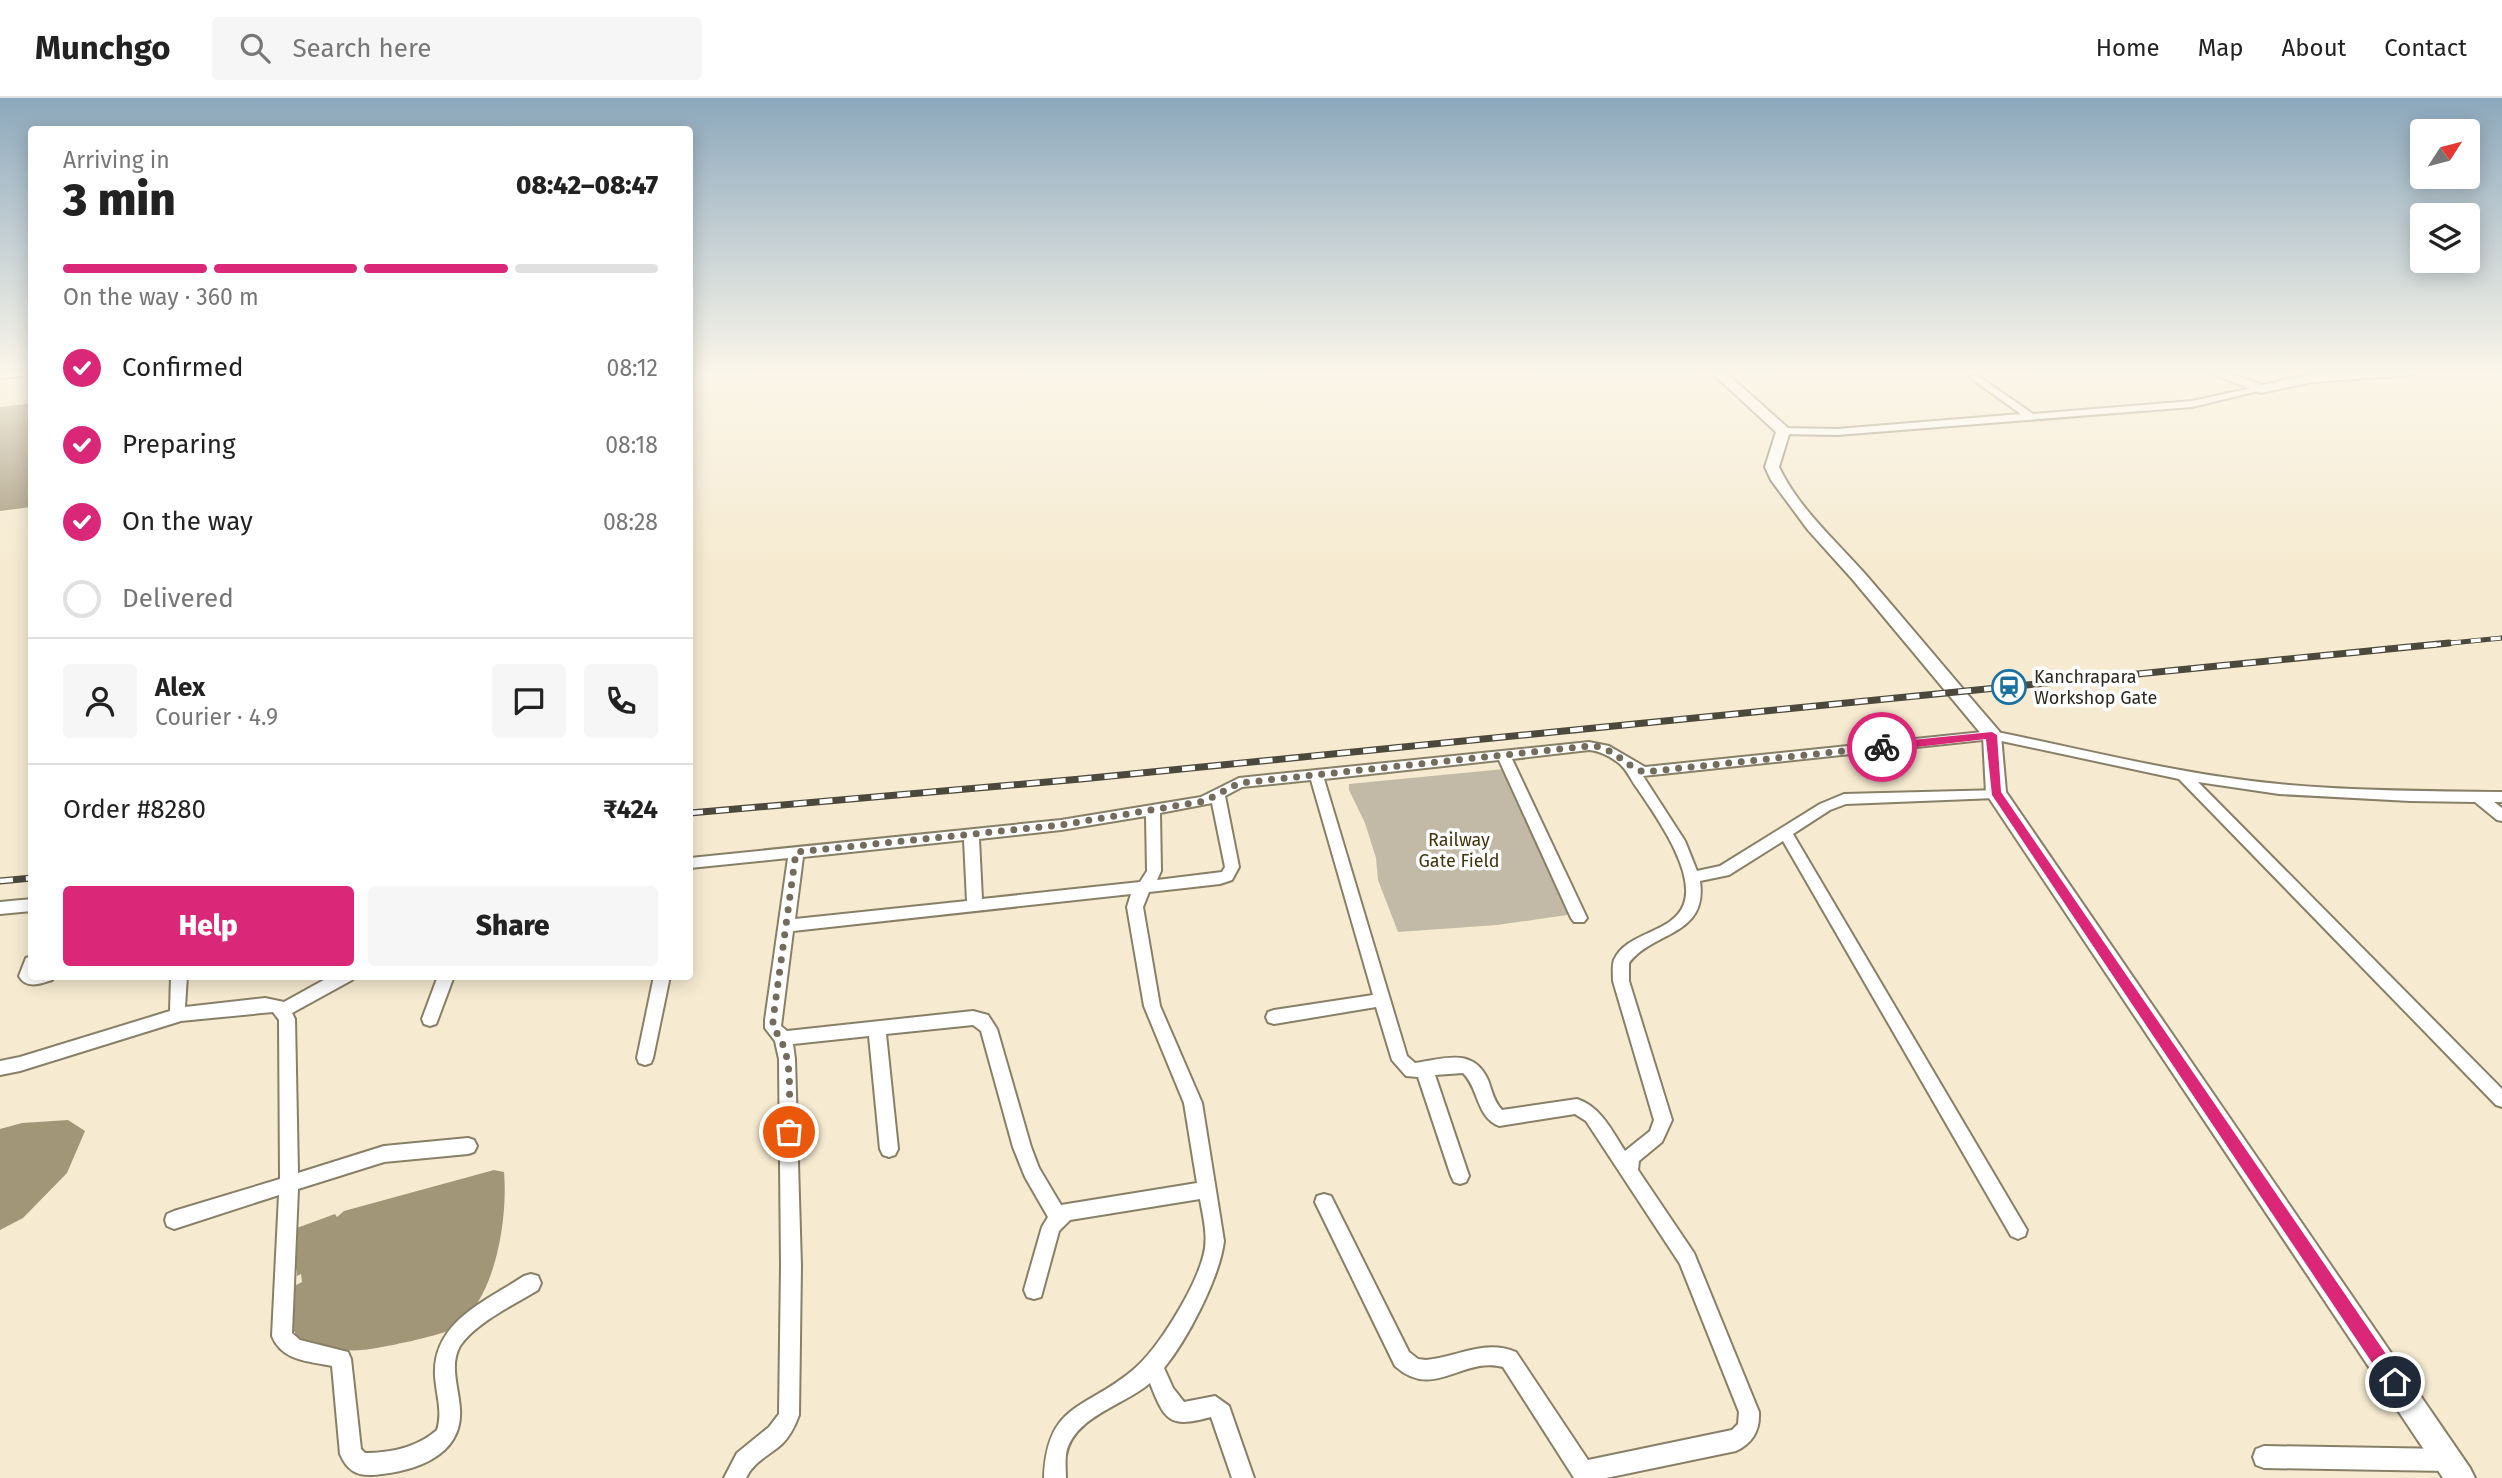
<!DOCTYPE html>
<meta charset="utf-8">
<style>
body{margin:0;font-family:"Fira Sans",sans-serif;background:#f6f6f6;color:#222;height:100vh;display:flex;flex-direction:column;font-size:26px;white-space:nowrap}
*{box-sizing:border-box;margin:0}
p{font-size:23px;color:#767676}
.icon{flex:none;width:38px;height:38px;fill:none;stroke:currentColor;stroke-width:2;stroke-linecap:round;stroke-linejoin:round}
.map{position:relative;flex:1;overflow:hidden}
.drawer{position:absolute;left:28px;top:28px;width:665px;height:854px;display:flex;flex-direction:column;background:#fff;border-radius:7px;box-shadow:0 4px 18px #0003}
.drawer>*{flex:none}
.needle{width:46px;rotate:54deg}
.buttons{position:absolute;left:2410px;top:21px;display:grid;gap:14px}
.buttons a{display:grid;place-items:center;width:70px;height:70px;border-radius:7px;background:#fff;box-shadow:0 4px 18px #0003;font-size:35px}
.pin{position:absolute;display:grid;place-items:center;width:60px;height:60px;color:#fff;margin:-30px;border:4px solid #fff;border-radius:50%;box-shadow:0 2px 7px #0007}
.courier{position:absolute;display:grid;place-items:center;width:70px;height:70px;margin:-35px;border:5px solid #db2777;border-radius:50%;background:#fff;color:#222;box-shadow:0 2px 9px #0007}
.summary em{font-style:normal;font-weight:800}
.summary div{display:flex;flex-direction:column-reverse}
.summary{display:flex;align-items:center;justify-content:space-between;height:119px;padding:0 35px}
h1{font-size:46px;font-weight:800;line-height:52px}
.bar{display:grid;grid-template-columns:repeat(4,1fr);gap:10px 7px;align-content:center;height:84px;padding:0 35px}
.bar i{height:9px;border-radius:5px;background:#e0e0e0}
.bar .on{background:#db2777}
.bar p{grid-column:span 4}
.line{display:flex;align-items:center;gap:18px;padding:0 35px;border-top:2px solid #e0e0e0}
.line div{flex:1}
.round{display:grid;place-items:center;flex:none;width:74px;height:74px;border-radius:7px;background:#f6f6f6}
ol{padding:0 35px;list-style:none}
li{display:flex;align-items:center;gap:21px;height:77px}
li p{margin-inline-start:auto}
li .icon{padding:7px;border-radius:50%;background:#db2777;color:#fff;stroke-width:4}
li:last-child{color:#767676}
li i{width:38px;height:38px;border:4px solid #e0e0e0;border-radius:50%}
.button{display:flex;gap:14px;margin-top:auto;padding:14px 35px}
.button a{flex:1;height:80px;border-radius:7px;background:#db2777;color:#fff;font-size:28px;font-weight:800;line-height:80px;text-align:center}
.button a+a{background:#f6f6f6;color:#222}
header{display:flex;align-items:center;gap:42px;box-sizing:border-box;height:98px;padding:0 35px;background:#fff;border-bottom:2px solid #e0e0e0}
header strong{font-size:33px}
nav{display:flex;gap:38px;margin-inline-start:auto;font-size:24px}
.search{width:490px;height:63px;background:#f6f6f6;display:flex;align-items:center;gap:18px;box-sizing:border-box;padding:0 24px;border-radius:7px;color:#767676;font-size:26px}
.map>svg:first-child{display:block}
</style>
<header>
<strong>Munchgo</strong>
<div class="search"><svg class="icon" aria-label="search" viewBox="0 0 24 24"><circle cx="10" cy="10" r="6"/><path d="M15 15l6 6"/></svg>Search here</div>
<nav><a>Home</a><a>Map</a><a>About</a><a>Contact</a></nav>
</header>
<div class="map">
<svg width="2502" height="1380" viewBox="0 0 2502 1380">
<rect width="100%" height="100%" fill="#f6ebd1"/>
<path fill="#c2baa6" d="M1504 671 1569 807 1567 817 1497 827 1398 834 1378 782 1376 760 1365 725 1349 692V686Z"/>
<path fill="#a29679" d="M31 305V409L0 413V309Z
M68 1022 85 1033 67 1075 23 1120 0 1132V1031L22 1025Z
M494 1072 504 1074C508 1120 496 1200 456 1229 446 1237 377 1251 362 1252 343 1254 321 1248 302 1246L294 1233V1188L302 1184 301 1176 297 1178V1172L293 1167 296 1150 294 1131 335 1116 337 1119 344 1113Z"/>
<g fill="none" stroke-linecap="round" stroke-linejoin="round">
<g stroke="#887f67" stroke-width="4">
<path id="street" d="M32 273V277L0 280V274Z
M1975 276 2033 316 2192 303 2261 288 2266 291 2192 309 1837 337 1783 336 1778 333 1783 330 1837 331 2021 316 1972 281 1970 279Z
M1992 633C2087 652 2182 677 2279 686 2353 693 2428 693 2502 694V704H2494L2502 710V723L2497 722 2475 704 2410 703 2279 696 2198 684 2502 991V1009L2496 1007 2179 681 1992 641 1643 678 1685 743 1697 773 1720 768 1820 706 1844 696 2001 692 2003 695 1996 700 1846 706 1830 712 1793 736 2027 1132 2025 1138 2018 1141 2011 1138 1783 743 1729 777 1700 783C1708 838 1653 833 1629 865V883L1672 1022 1662 1044 1639 1063 1638 1072 1694 1155 1759 1314C1760 1332 1753 1345 1736 1353L1606 1380H1574L1503 1269C1462 1258 1434 1303 1395 1268L1315 1104 1317 1098 1324 1096 1331 1098 1409 1254 1418 1261 1426 1262C1458 1259 1484 1241 1516 1254L1588 1362 1732 1332 1738 1326 1739 1314 1680 1166 1586 1023 1575 1016 1499 1028C1476 1019 1479 990 1463 975L1435 977 1469 1078 1466 1084 1460 1086 1454 1084 1451 1078 1418 979 1406 978 1392 962 1376 909 1274 926 1268 924 1266 919 1268 914 1274 912 1373 897 1311 682 1242 689 1225 698 1239 769 1232 782 1220 786 1149 794 1143 809 1160 908 1202 1005 1224 1143C1220 1179 1187 1242 1164 1270L1173 1290 1184 1304 1215 1298 1229 1308 1254 1380H1232L1211 1319C1170 1330 1165 1324 1150 1285 1125 1307 1072 1319 1066 1357 1065 1365 1066 1373 1066 1380H1044C1047 1304 1086 1312 1133 1272 1158 1252 1195 1190 1203 1159 1209 1140 1203 1119 1200 1101L1070 1122 1059 1133 1041 1199 1034 1201 1027 1199 1024 1192 1042 1129 1048 1119 1025 1079 1013 1049 981 933 973 927 886 936 898 1051 895 1057 889 1059 883 1057 880 1051 869 938 793 946 795 961 801 1168 799 1317C795 1328 790 1338 782 1346 770 1357 753 1364 746 1380H724L737 1355 769 1329 779 1316 781 1168 779 961 775 943 765 930V922L788 760 690 770V760L1061 722 1201 699 1239 680 1589 644 1609 648 1645 669ZM1589 652C1601 653 1614 660 1622 668 1628 674 1632 684 1637 690 1655 717 1696 773 1684 806 1673 836 1627 833 1614 862 1612 868 1613 876 1613 883L1654 1022 1650 1033 1625 1053C1612 1033 1601 1009 1577 1001L1502 1012C1494 1004 1492 993 1488 982 1473 949 1444 961 1415 965L1407 958 1324 681 1499 662 1571 820 1574 824H1584L1587 820 1512 661ZM1212 705 1225 769 1222 774 1157 782 1161 773 1160 715ZM1146 718 1147 773 1140 784 982 801 979 741 1061 732ZM964 742 967 803 795 821 803 759ZM1131 796 1127 809 1144 908 1184 1005 1197 1085 1061 1107 1039 1070 1031 1049 997 931 988 917 973 913 787 933 781 928 793 833Z
M32 801V813L0 816V804Z
M32 858V878H54L52 882C40 886 26 891 19 878L26 860Z
M171 878H187L185 909 265 900 284 904 331 878H354L352 882 292 915 295 921 298 1075 384 1048 468 1040 474 1042 477 1048 474 1054 468 1056 384 1064 298 1091 292 1235 300 1242 348 1254 351 1261 361 1351 365 1355C391 1355 418 1349 437 1332 443 1314 436 1296 435 1278 432 1224 486 1203 524 1178L531 1176 538 1178 541 1185 538 1192C515 1206 475 1225 460 1248 449 1267 459 1291 460 1311 463 1359 413 1374 373 1377 356 1378 347 1372 340 1356L332 1268C308 1263 282 1263 272 1238L279 1097 174 1131 167 1128 165 1122 167 1116 174 1113 280 1081 279 922 273 914 181 923 20 973 0 977V963L20 959 170 913Z
M438 878H454L438 921 436 926 430 928 424 926 422 921Z
M654 878H670L653 960 651 965 645 967 639 965 637 960Z
M2264 1348 2448 1351 2456 1354 2459 1362 2456 1370 2448 1373 2264 1370 2256 1367 2253 1359 2256 1351Z"/>
</g>
<g stroke="#887f67" stroke-width="4">
<path id="secondary" d="M1710 273H1724L1788 330 1790 333 1779 369C1799 411 1836 443 1866 477 1911 529 1954 581 1999 633L2001 637 2006 694 2470 1370 2475 1380H2443L1989 700 1986 695 1983 638 1853 482 1808 432 1771 382 1765 369 1776 334Z
M2205 273H2224L2262 287 2313 276 2418 273 2412 277 2313 284 2261 295Z"/>
</g>
<use href="#street" fill="#fff" fill-rule="evenodd"/>
<use href="#secondary" fill="#fff" fill-rule="evenodd"/>
<g stroke="#4d483c" stroke-width="5">
<path id="rail-far1" d="M2431 547 2502 540"/>
</g>
<g stroke="#4d483c" stroke-width="7">
<path id="rail" d="M690 715 1081 681 2449 545
M0 783 32 780"/>
</g>
<use href="#rail-far1" stroke="#fff" stroke-width="3.5" stroke-dasharray="10" stroke-linecap="butt"/>
<use href="#rail" stroke="#fff" stroke-width="4.5" stroke-dasharray="13" stroke-linecap="butt"/>
</g>
<linearGradient id="sky" x2="0" y2="1"><stop stop-color="#8ca8bc"/><stop offset="0.59" stop-color="#fbf6ea"/><stop offset="1" stop-color="#fbf6ea" stop-opacity="0"/></linearGradient>
<rect width="2502" height="466" fill="url(#sky)"/>
<path fill="#db2777" d="M1992 634 1997 637 2001 694 2401 1278 2404 1284 2401 1290 2395 1292 2389 1290 1992 697 1986 641 1882 653 1876 649 1882 645Z"/>
<g fill="none" stroke-linecap="round" stroke-linejoin="round">
<path stroke="#736c5d" stroke-width="7" stroke-dasharray="0 12.6" d="M789 1034C788 1001 796 957 773 930V922L796 754 1061 727 1205 703 1239 685 1589 648C1612 647 1624 668 1644 674L1882 649"/>
</g>
<defs>
<g id="station-ring" transform="scale(1.75)"><circle r="9.5" fill="#fff" stroke="#1a70a0" stroke-width="1.5"/><path d="M-3-6H3Q5-6 5-4V2Q5 4 3 4L4.5 6H3L1.5 4h-3L-3 6H-4.5L-3 4Q-5 4-5 2V-4Q-5-6-3-6ZM-3.5-4v3h7v-3ZM-3.5 1v1.5H-2V1ZM2 1v1.5H3.5V1Z" fill="#1a70a0"/></g>
</defs>
<g fill-rule="evenodd">
<use href="#station-ring" x="2009" y="589"/>
</g>
<g text-anchor="middle" stroke-width="7" stroke-linejoin="round" paint-order="stroke">
<g font-size="18" fill="#2c281f" stroke="#fff" text-anchor="start">
<text x="2034" y="585">Kanchrapara<tspan x="2034" dy="21">Workshop Gate</tspan></text>
</g>
<g font-size="18" fill="#42340d" stroke="#fff">
<text x="1459" y="748">Railway<tspan x="1459" dy="21">Gate Field</tspan></text>
</g>
</g>
</svg>
<div class="buttons">
<a><svg class="needle" viewBox="-14 -14 28 28"><path d="M0-13l5 13h-10z" fill="#e53935"/><path d="M0 13l5-13h-10z" fill="#767676"/></svg></a>
<a><svg class="icon" aria-label="layers" viewBox="0 0 24 24"><path d="M12 4l9 5-9 5-9-5zM3 14l9 5 9-5"/></svg></a>
</div>
<div class="pin" style="left:789px;top:1034px;background:#ea580c"><svg class="icon" aria-label="bag" viewBox="0 0 24 24"><path d="M5 8h14l-1 12H6zM9 8a3 3 0 0 1 6 0"/></svg></div>
<div class="pin" style="left:2395px;top:1284px;background:#1f2937"><svg class="icon" aria-label="home" viewBox="0 0 24 24"><path d="M3 11l9-7 9 7M6 9v11h12V9"/></svg></div>
<div class="courier" style="left:1882px;top:649px"><svg class="icon" aria-label="bike" viewBox="0 0 24 24"><circle cx="6" cy="16" r="4"/><circle cx="18" cy="16" r="4"/><path d="M6 16l4-8h5l3 8M10 8l3 8H6M13 5h3"/></svg></div>
<section class="drawer">
<div class="summary"><div><h1>3 min</h1><p>Arriving in</p></div><em>08:42–08:47</em></div>
<div class="bar"><i class="on"></i><i class="on"></i><i class="on"></i><i></i><p>On the way · 360 m</p></div>
<ol>
<li><svg class="icon" aria-label="check" viewBox="0 0 24 24"><path d="M5 12l5 5 9-10"/></svg>Confirmed<p>08:12</p></li>
<li><svg class="icon" aria-label="check" viewBox="0 0 24 24"><path d="M5 12l5 5 9-10"/></svg>Preparing<p>08:18</p></li>
<li><svg class="icon" aria-label="check" viewBox="0 0 24 24"><path d="M5 12l5 5 9-10"/></svg>On the way<p>08:28</p></li>
<li><i></i>Delivered</li>
</ol>
<div class="line" style="height:126px"><a class="round"><svg class="icon" aria-label="person" viewBox="0 0 24 24"><circle cx="12" cy="8" r="4"/><path d="M4 21q1-7 8-7t8 7"/></svg></a><div><b>Alex</b><p>Courier · 4.9</p></div><a class="round"><svg class="icon" aria-label="chat" viewBox="0 0 24 24"><path d="M4 5h16v11H9l-5 4z"/></svg></a><a class="round"><svg class="icon" aria-label="phone" viewBox="0 0 24 24"><path d="M5 4h4l2 5-3 2q2 4 5 5l2-3 5 2v4C11 20 4 13 5 4z"/></svg></a></div>
<div class="line" style="height:91px"><div>Order #8280</div><b>₹424</b></div>
<div class="button"><a>Help</a><a>Share</a></div>
</section>
</div>
